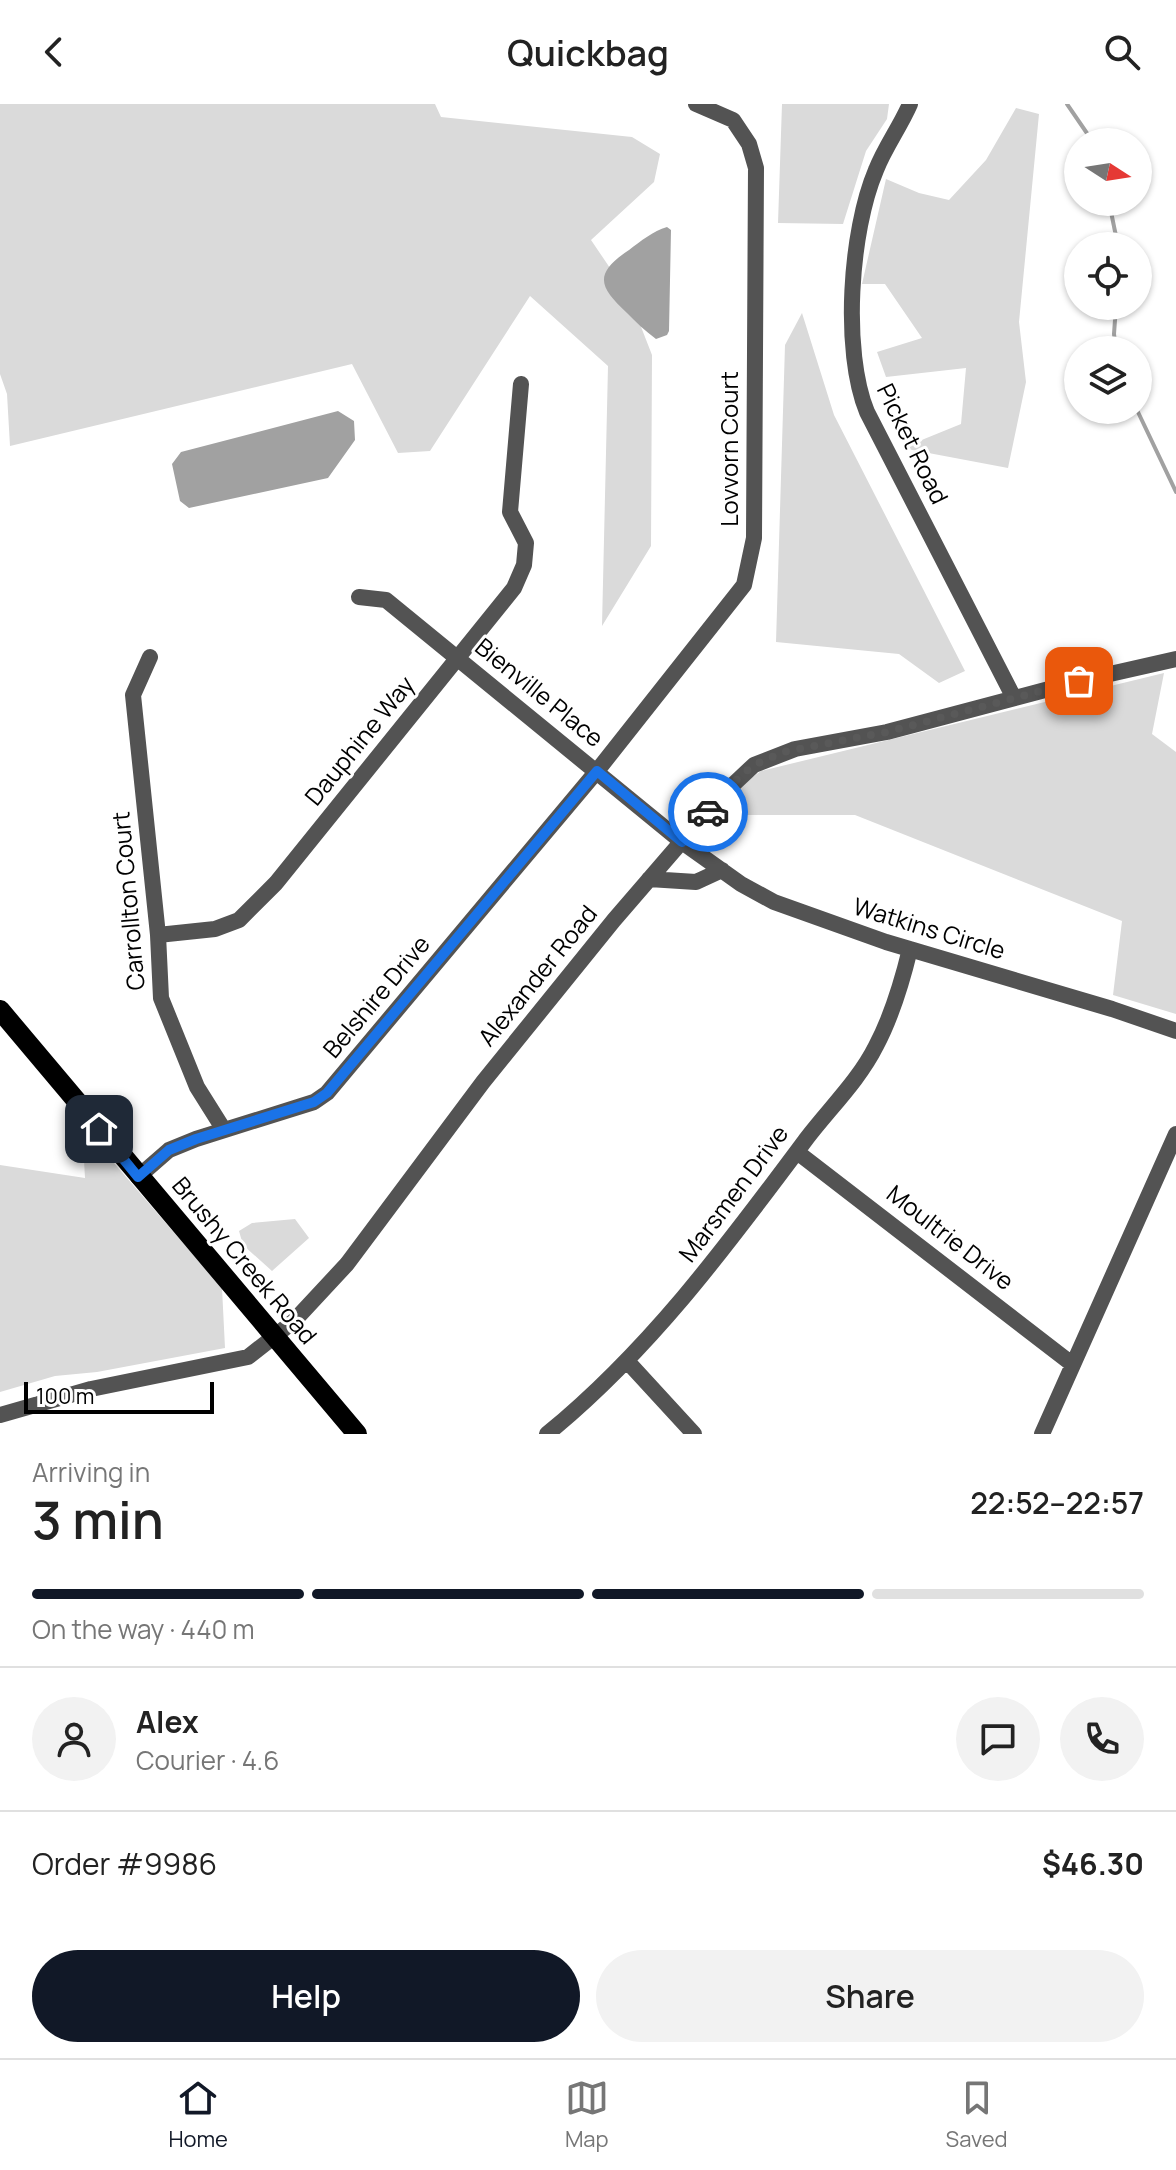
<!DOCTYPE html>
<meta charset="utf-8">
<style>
body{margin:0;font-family:Manrope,sans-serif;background:#f2f2f2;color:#222;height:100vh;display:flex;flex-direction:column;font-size:30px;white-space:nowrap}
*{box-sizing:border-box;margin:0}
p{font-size:26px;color:#767676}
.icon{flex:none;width:44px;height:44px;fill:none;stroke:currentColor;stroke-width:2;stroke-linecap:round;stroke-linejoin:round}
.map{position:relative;height:1330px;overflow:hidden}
.sheet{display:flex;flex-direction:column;background:#fff;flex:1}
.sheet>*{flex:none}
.needle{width:52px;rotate:102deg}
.fabs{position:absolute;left:1064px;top:24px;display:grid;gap:16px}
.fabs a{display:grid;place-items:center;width:88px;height:88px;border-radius:50%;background:#fff;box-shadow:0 2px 6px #0004;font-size:40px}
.scale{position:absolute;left:24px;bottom:20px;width:190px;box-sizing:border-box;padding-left:8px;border:4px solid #000;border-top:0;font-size:22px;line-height:28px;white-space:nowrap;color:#000;-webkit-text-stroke:6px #fff;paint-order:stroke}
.pin{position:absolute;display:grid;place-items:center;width:68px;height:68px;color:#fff;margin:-34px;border-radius:16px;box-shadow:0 4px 12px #0006}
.courier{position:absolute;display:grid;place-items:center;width:80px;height:80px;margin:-40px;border:6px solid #1a73e8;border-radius:50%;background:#fff;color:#222;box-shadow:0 2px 10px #0007}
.head em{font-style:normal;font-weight:600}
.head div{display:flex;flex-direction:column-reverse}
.head{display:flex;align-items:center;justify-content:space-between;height:136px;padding:0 32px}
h1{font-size:52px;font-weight:600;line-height:60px}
.bar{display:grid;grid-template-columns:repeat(4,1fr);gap:12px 8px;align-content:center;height:96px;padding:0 32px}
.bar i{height:10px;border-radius:6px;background:#e0e0e0}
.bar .on{background:#111827}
.bar p{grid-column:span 4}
.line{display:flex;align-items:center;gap:20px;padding:0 32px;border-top:2px solid #e0e0e0}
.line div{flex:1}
.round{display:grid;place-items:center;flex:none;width:84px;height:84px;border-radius:42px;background:#f2f2f2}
.cta{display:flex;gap:16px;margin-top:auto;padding:16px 32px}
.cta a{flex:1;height:92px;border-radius:48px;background:#111827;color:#fff;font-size:32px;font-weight:600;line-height:92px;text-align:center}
.cta a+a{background:#f2f2f2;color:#222}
header{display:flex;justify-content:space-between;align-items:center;height:104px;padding:0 32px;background:#fff;font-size:36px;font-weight:600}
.tabs{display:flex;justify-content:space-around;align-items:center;height:112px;border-top:2px solid #e0e0e0;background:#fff;font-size:22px;color:#767676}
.tabs a{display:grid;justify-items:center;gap:4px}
.tabs .on{color:#111827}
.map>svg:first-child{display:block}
</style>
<header><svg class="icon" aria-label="back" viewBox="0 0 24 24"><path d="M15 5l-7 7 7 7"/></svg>Quickbag<svg class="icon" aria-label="search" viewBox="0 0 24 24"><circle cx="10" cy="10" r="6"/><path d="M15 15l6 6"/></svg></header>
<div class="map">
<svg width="1176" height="1330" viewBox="0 0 1176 1330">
<rect width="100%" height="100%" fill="#fff"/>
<path fill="#dadada" d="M0 0H435L441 13 632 33 660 50 654 78 591 136 629 192 652 251 651 442 602 522 608 262 530 192 430 347 398 349 352 260 10 342 7 290 0 270Z
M782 0H889L887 15 866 47 843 120 778 119Z
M1016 4 1039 10 1019 218 1026 278 1008 364 902 344 961 320 966 264 886 273 877 248 922 234 885 180H862L886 75 919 89 949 96 986 56Z
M802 209 834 311 965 567 939 579 899 550 776 538 785 241Z
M1164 569 1152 630 1176 648V910L1113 891 1122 817 855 711H699L761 667Z
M82 1022 222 1184 225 1244 97 1268 55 1272 0 1288V1061L85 1074Z
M295 1115 309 1134 272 1167 243 1141 239 1127 252 1119Z"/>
<path fill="#a1a1a1" d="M667 123 671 126 669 227 667 231 656 235C645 227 636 218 627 209 599 183 593 170 629 146 641 137 653 127 667 123Z
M338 307 354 317 355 336 328 374 189 404 180 397 172 360 181 348Z"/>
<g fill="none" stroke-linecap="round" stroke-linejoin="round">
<path stroke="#a1a1a1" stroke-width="4" d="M1067 0 1093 38
M1109 98 1118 142
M1116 202 1114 230 1116 246
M1137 306 1176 388"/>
<path stroke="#535353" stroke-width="16" d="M910 0C900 23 885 43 876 66 850 127 842 247 867 308L1014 594
M359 493 386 496 682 738 741 780 774 798 886 838 1112 905 1176 927
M150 553 133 591 158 831 161 894 197 983 224 1026
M649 775 696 778 722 766
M158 831 215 825 239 816 276 779 514 484 524 461 526 439 510 408 521 280
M797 1048 1072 1260
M138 1073 169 1046 196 1035 314 998 327 989 597 667 744 481 754 434 756 64 749 40 733 16 696 0
M627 1257 694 1330
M0 1311 91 1285 248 1253 294 1217 347 1160 483 978 614 816 721 692 754 661 795 645 887 628 1079 577 1176 555
M547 1330C650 1246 728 1140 807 1034 830 1004 859 976 876 942 892 912 902 878 910 845
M1042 1330 1176 1030"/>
<path stroke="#000" stroke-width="20" d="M0 906 357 1330"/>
</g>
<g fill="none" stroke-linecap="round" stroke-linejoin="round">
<path stroke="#595959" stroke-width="8" stroke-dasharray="0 14.4" d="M708 708 740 672 754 661 783 648 887 628 1079 577"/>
<path stroke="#1a73e8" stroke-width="10" d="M99 1025 138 1073 169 1046 196 1035 314 998 327 989 597 667 682 738 708 708"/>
</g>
<g text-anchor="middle" stroke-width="6" stroke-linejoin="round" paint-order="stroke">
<g font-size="24" fill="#000" stroke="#fff">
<text transform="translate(912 340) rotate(64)" y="8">Picket Road</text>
<text transform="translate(730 345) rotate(-90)" y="8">Lovvorn Court</text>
<text transform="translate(539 589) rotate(39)" y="8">Bienville Place</text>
<text transform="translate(360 637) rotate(-51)" y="8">Dauphine Way</text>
<text transform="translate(129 797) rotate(-95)" y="8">Carrollton Court</text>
<text transform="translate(929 825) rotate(17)" y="8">Watkins Circle</text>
<text transform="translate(538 872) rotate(-51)" y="8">Alexander Road</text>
<text transform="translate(377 893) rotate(-50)" y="8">Belshire Drive</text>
<text transform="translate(734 1090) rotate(-53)" y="8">Marsmen Drive</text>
<text transform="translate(950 1134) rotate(38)" y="8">Moultrie Drive</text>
<text transform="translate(244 1157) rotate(50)" y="8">Brushy Creek Road</text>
</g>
</g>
</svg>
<div class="fabs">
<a><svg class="needle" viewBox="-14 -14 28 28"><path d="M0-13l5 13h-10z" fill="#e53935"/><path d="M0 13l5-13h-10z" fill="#767676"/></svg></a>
<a><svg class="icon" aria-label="locate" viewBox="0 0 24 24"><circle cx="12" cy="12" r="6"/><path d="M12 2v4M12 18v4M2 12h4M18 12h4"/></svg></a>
<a><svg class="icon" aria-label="layers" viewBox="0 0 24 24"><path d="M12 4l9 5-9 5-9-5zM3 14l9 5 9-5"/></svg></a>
</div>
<div class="scale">100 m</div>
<div class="pin" style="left:1079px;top:577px;background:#ea580c"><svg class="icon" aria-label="bag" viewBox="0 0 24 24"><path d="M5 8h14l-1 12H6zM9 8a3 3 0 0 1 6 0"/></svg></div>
<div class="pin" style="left:99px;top:1025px;background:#1f2937"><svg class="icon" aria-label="home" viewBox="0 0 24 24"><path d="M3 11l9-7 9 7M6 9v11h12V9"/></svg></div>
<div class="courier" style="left:708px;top:708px"><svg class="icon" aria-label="car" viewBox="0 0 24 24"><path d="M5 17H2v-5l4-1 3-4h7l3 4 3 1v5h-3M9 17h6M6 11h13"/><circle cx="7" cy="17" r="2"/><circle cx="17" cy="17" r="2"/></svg></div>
</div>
<section class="sheet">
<div class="head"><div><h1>3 min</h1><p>Arriving in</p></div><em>22:52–22:57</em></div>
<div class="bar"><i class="on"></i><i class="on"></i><i class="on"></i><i></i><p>On the way · 440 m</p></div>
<div class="line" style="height:144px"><a class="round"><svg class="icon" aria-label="person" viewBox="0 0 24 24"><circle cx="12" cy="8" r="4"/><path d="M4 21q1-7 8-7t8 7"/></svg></a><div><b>Alex</b><p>Courier · 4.6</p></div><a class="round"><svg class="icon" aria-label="chat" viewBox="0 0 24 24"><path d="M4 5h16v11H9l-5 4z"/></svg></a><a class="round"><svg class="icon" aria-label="phone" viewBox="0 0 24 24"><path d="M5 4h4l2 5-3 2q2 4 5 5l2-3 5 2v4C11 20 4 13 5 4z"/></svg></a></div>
<div class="line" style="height:104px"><div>Order #9986</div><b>$46.30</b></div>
<div class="cta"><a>Help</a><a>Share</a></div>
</section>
<nav class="tabs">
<a class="on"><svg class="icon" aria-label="home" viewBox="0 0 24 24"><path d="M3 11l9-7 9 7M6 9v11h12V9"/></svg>Home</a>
<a><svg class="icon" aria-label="map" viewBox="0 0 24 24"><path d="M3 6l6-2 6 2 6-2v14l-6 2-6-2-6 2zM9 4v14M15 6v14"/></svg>Map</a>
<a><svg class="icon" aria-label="saved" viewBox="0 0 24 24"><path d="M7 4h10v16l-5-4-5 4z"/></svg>Saved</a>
</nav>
